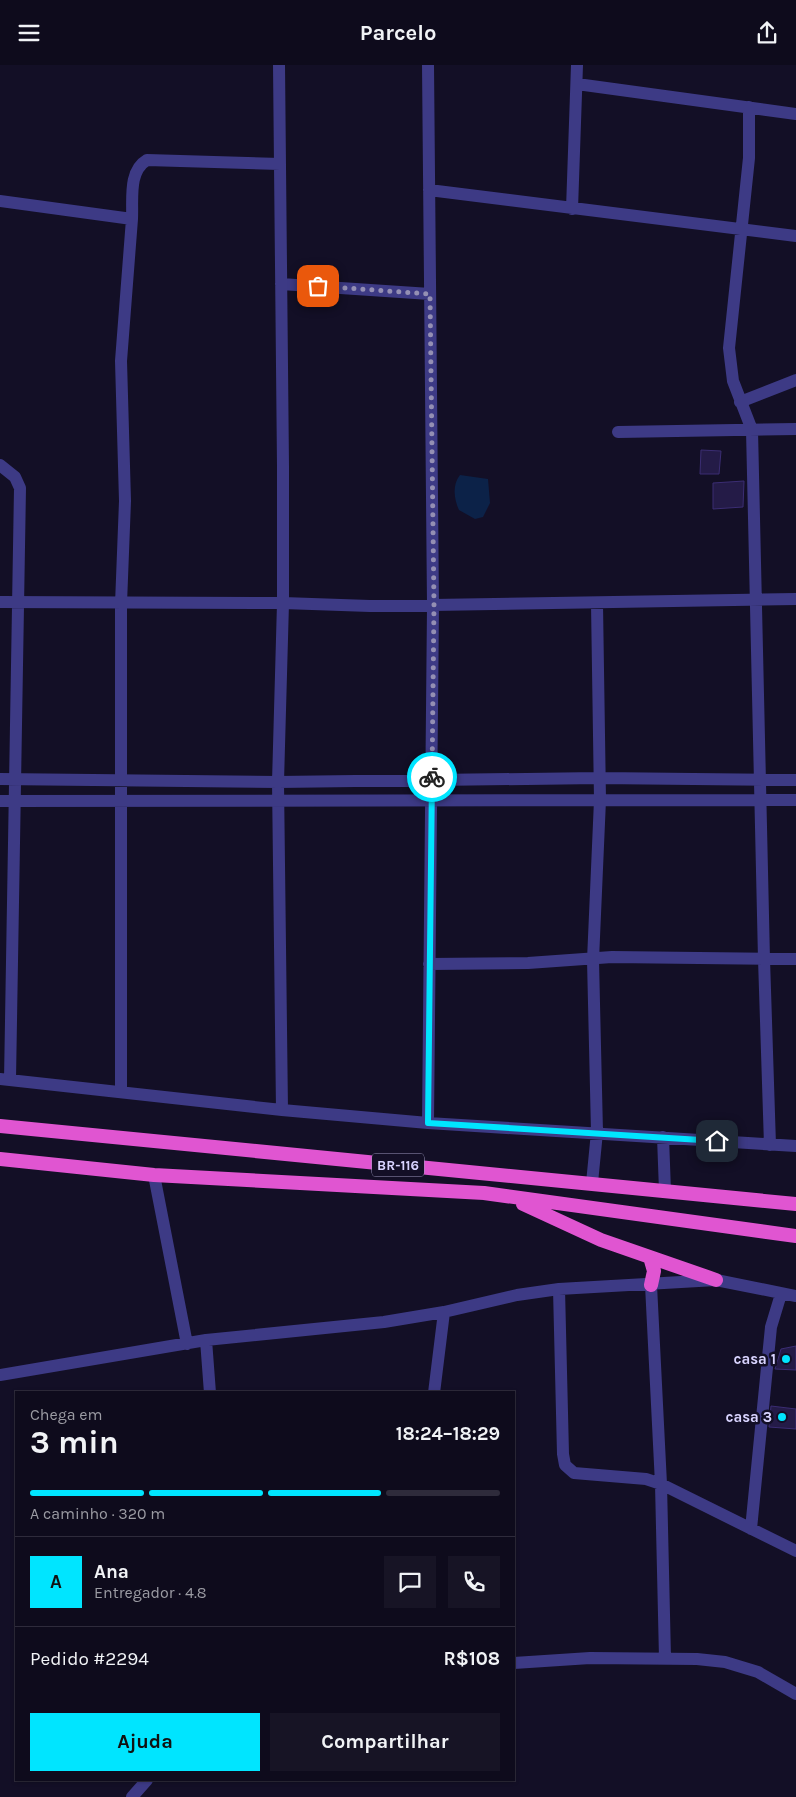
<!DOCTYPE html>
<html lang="pt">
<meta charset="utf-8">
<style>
body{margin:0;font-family:Karla,sans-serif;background:#171425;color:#f1f3f6;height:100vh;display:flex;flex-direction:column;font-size:19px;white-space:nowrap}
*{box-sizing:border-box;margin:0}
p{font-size:16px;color:#9b9ba3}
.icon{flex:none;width:28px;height:28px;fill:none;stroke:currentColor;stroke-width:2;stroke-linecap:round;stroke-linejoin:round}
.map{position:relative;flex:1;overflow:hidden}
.sheet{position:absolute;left:15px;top:1326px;width:500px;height:390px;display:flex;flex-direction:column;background:#0e0b1c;border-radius:0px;box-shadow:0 1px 4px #0004,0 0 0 1px #2e2b3b}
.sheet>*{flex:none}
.pin{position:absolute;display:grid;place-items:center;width:42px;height:42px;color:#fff;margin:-21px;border-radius:10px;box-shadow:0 2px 8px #0006}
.courier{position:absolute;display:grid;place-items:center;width:50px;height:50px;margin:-25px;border:4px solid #00e5ff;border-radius:50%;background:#fff;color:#222;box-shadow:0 1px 6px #0007}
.overview em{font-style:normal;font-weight:700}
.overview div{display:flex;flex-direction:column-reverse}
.overview{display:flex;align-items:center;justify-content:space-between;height:85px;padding:0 15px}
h1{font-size:32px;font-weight:700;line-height:38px}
.bar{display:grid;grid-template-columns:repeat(4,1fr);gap:8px 5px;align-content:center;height:60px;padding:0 15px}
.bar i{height:6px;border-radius:4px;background:#2e2b3b}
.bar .on{background:#00e5ff}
.bar p{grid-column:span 4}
.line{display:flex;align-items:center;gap:12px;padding:0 15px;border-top:1px solid #2e2b3b}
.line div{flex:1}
.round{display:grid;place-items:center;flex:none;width:52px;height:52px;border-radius:0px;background:#171425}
.action{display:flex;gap:10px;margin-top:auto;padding:10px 15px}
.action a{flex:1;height:58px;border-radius:0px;background:#00e5ff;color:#111;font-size:20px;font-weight:700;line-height:58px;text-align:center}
.action a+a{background:#171425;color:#f1f3f6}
header{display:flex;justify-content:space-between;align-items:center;height:65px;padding:0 15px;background:#0e0b1c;font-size:22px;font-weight:700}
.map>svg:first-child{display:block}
</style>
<header><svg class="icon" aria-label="menu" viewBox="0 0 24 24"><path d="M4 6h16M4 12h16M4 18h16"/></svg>Parcelo<svg class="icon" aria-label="share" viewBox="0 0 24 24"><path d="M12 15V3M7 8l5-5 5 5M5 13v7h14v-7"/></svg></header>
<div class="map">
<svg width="796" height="1732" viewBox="0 0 796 1732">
<rect width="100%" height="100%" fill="#130f26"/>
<path fill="#0c2248" d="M460 410 488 414 490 438 483 452 475 454 459 445C454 434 452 420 460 410Z"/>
<path fill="#241b47" stroke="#3b2d73" d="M701 385 721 386 719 409H700Z
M744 416 743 442 713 444V418Z
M796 1281V1305L775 1304 781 1284Z
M771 1341 796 1344V1364L769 1362Z"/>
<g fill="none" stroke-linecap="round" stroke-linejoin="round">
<path stroke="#3d3a85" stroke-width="12" d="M279 0 283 401V538L278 717 282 1045
M428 0 433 541 428 1058
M577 19 796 49
M749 42V93L729 283 733 316 752 365 764 894 770 1080
M429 125 796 171
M0 136 132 154 121 296 125 436 121 539V1027
M572 144 577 0
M132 154C133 135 128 106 147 95L280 99
M281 219 430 229
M740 337 796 315
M618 367 796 364
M0 400 15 412 20 423 10 1015
M0 537 283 538 370 541 796 534
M0 714 278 717 599 713 796 715
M0 736 796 735
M429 899 528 898 612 892 796 894
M0 1014 282 1045 428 1058 796 1081
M663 1072 665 1126
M154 1110 187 1279
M592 1118 597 1067 593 895 600 735 597 539
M651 1220 661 1419 665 1593
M559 1224 563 1389 565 1400 574 1408 646 1414 661 1419 796 1486
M206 1275 210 1328
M0 1310 206 1275 384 1257 444 1247 517 1230 559 1224 716 1215 796 1231
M434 1328 444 1247
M751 1464 771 1262 781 1229
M514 1598 590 1593 697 1594 725 1597 758 1607 796 1629
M132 1732 147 1715"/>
<path stroke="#e055d1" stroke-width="14" d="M0 1061 796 1139
M0 1094 154 1110 484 1128 796 1171
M523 1139 601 1175 716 1215
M650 1192 654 1206 651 1220"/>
</g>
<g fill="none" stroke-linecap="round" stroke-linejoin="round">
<path stroke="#948fb3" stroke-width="5" stroke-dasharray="0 9" d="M318 221 430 229 434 540 432 712"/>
<path stroke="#00e5ff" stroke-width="6" d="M432 712 428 1058 717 1076"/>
</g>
<g fill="#00e5ff" stroke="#130f26" stroke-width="2">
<circle cx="786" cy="1294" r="5"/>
<circle cx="782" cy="1352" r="5"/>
</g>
<g text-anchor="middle" stroke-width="5" stroke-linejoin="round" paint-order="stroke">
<rect fill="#130f26" stroke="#9e99be" stroke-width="1" x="372" y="1088.5" width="52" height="23" rx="4"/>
<g font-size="14" font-weight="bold" fill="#d9d4ff">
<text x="398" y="1105">BR-116</text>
</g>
<g font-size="15" font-weight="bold" fill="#d9d4ff" stroke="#130f26" text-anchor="end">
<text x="776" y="1299">casa 1</text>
<text x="772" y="1357">casa 3</text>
</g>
</g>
</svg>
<div class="pin" style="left:318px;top:221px;background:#ea580c"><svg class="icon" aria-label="bag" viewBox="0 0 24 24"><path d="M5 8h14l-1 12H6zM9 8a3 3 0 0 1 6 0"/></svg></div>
<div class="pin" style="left:717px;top:1076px;background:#1f2937"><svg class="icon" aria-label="home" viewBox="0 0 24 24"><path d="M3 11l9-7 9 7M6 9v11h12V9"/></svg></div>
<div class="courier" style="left:432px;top:712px"><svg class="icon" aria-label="bike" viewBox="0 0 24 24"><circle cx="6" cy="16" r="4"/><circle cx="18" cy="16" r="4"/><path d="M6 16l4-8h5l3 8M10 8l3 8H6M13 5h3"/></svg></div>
<section class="sheet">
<div class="overview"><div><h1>3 min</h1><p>Chega em</p></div><em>18:24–18:29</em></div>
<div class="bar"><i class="on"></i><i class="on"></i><i class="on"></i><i></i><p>A caminho · 320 m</p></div>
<div class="line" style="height:90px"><b class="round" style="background:#00e5ff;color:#111">A</b><div><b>Ana</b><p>Entregador · 4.8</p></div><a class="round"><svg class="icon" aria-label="chat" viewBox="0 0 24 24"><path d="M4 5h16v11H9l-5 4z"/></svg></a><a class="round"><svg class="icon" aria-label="phone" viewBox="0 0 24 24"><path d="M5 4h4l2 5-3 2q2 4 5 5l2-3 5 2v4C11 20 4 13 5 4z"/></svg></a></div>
<div class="line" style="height:65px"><div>Pedido #2294</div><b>R$108</b></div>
<div class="action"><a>Ajuda</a><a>Compartilhar</a></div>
</section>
</div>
